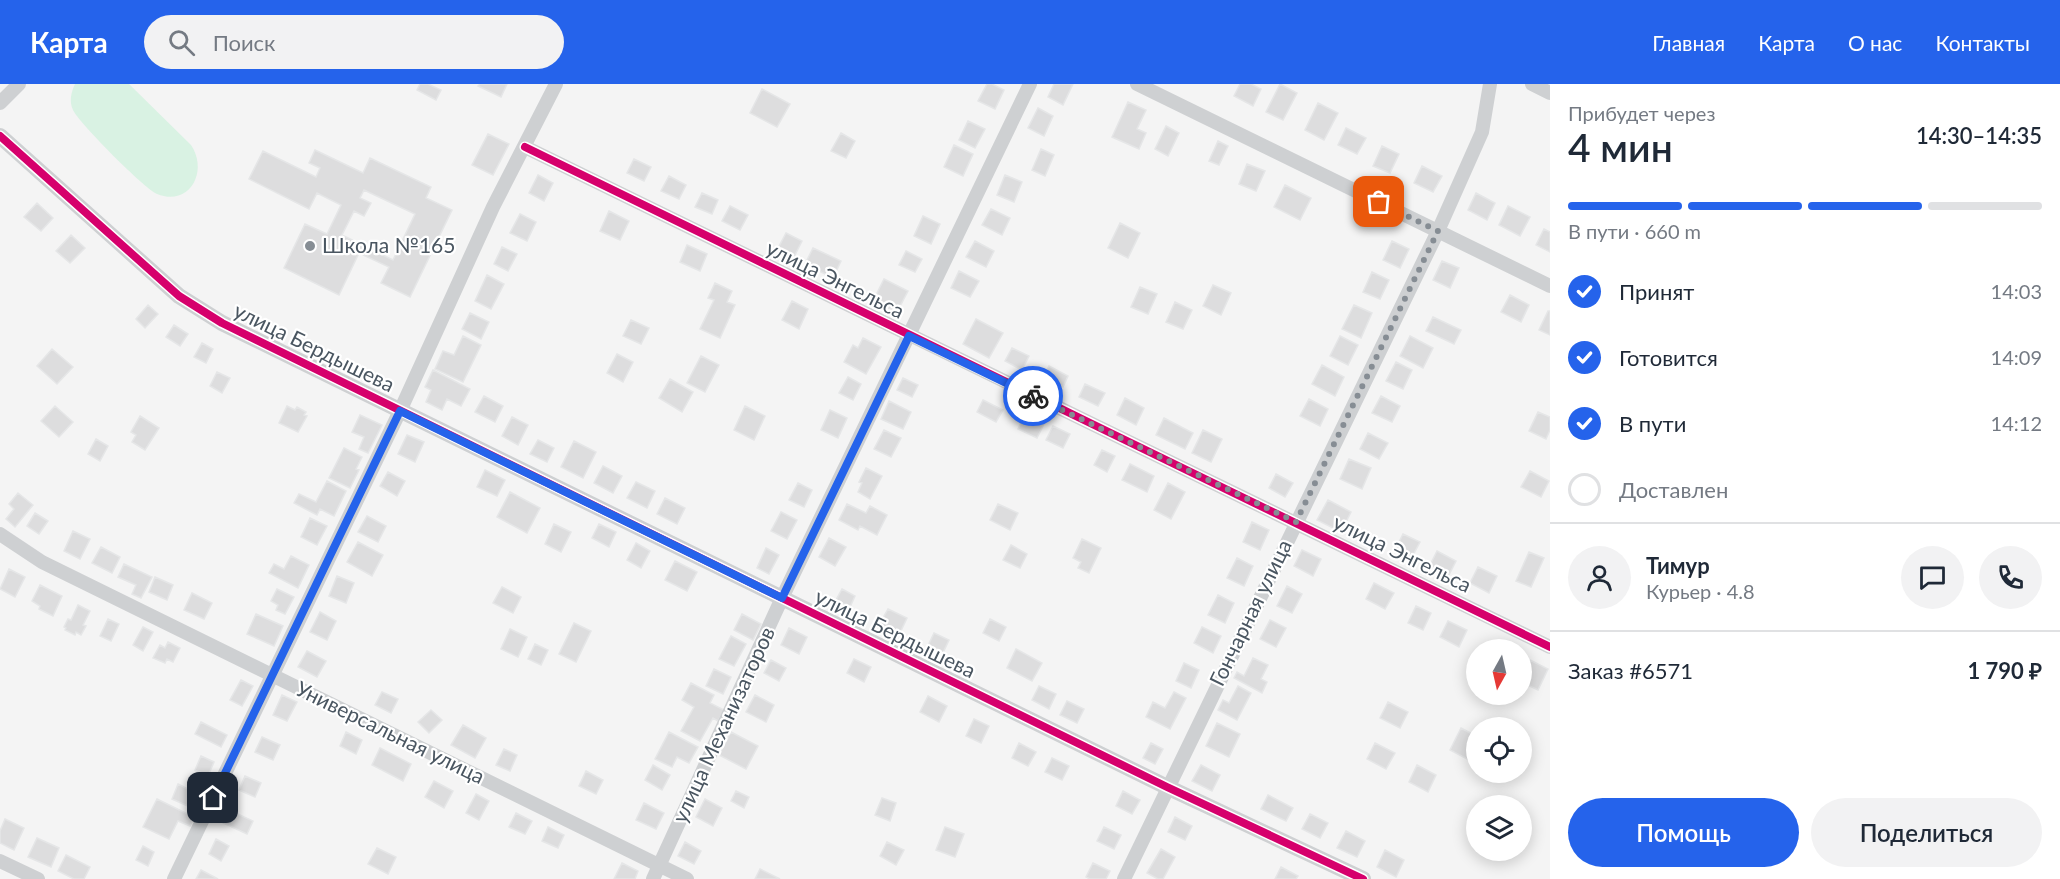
<!DOCTYPE html>
<html lang="ru">
<meta charset="utf-8">
<style>
body{margin:0;font-family:Lato,sans-serif;background:#f2f2f3;color:#1f2937;height:100vh;display:flex;flex-direction:column;font-size:22px;white-space:nowrap}
*{box-sizing:border-box;margin:0}
p{font-size:20px;color:#747a83}
.icon{flex:none;width:33px;height:33px;fill:none;stroke:currentColor;stroke-width:2;stroke-linecap:round;stroke-linejoin:round}
.map{position:relative;flex:1;overflow:hidden}
.panel{display:flex;flex-direction:column;background:#fff;width:510px}
.panel>*{flex:none}
.needle{width:39px;rotate:188deg}
.fabs{position:absolute;left:1466px;top:555px;display:grid;gap:12px}
.fabs a{display:grid;place-items:center;width:66px;height:66px;border-radius:50%;background:#fff;box-shadow:0 3px 15px #0003;font-size:30px}
.pin{position:absolute;display:grid;place-items:center;width:51px;height:51px;color:#fff;margin:-26px;border-radius:12px;box-shadow:0 3px 9px #0006}
.courier{position:absolute;display:grid;place-items:center;width:60px;height:60px;margin:-30px;border:4px solid #2563eb;border-radius:50%;background:#fff;color:#222;box-shadow:0 2px 8px #0007}
.summary em{font-style:normal;font-weight:600}
.summary div{display:flex;flex-direction:column-reverse}
.summary{display:flex;align-items:center;justify-content:space-between;height:102px;padding:0 18px}
h1{font-size:39px;font-weight:600;line-height:45px}
.bar{display:grid;grid-template-columns:repeat(4,1fr);gap:9px 6px;align-content:center;height:72px;padding:0 18px}
.bar i{height:8px;border-radius:4px;background:#e0e1e3}
.bar .on{background:#2563eb}
.bar p{grid-column:span 4}
.line{display:flex;align-items:center;gap:15px;padding:0 18px;border-top:2px solid #e0e1e3}
.line div{flex:1}
.round{display:grid;place-items:center;flex:none;width:63px;height:63px;border-radius:32px;background:#f2f2f3}
ol{padding:0 18px;list-style:none}
li{display:flex;align-items:center;gap:18px;height:66px}
li p{margin-inline-start:auto}
li .icon{padding:6px;border-radius:50%;background:#2563eb;color:#fff;stroke-width:4}
li:last-child{color:#747a83}
li i{width:33px;height:33px;border:3px solid #e0e1e3;border-radius:50%}
.action{display:flex;gap:12px;margin-top:auto;padding:12px 18px}
.action a{flex:1;height:69px;border-radius:36px;background:#2563eb;color:#fff;font-size:24px;font-weight:600;line-height:69px;text-align:center}
.action a+a{background:#f2f2f3;color:#1f2937}
header{display:flex;align-items:center;gap:36px;box-sizing:border-box;height:84px;padding:0 30px;background:#2563eb;color:#fff}
header strong{font-size:28px}
nav{display:flex;gap:33px;margin-inline-start:auto;font-size:21px}
.search{width:420px;height:54px;background:#f2f2f3;display:flex;align-items:center;gap:15px;box-sizing:border-box;padding:0 21px;border-radius:33px;color:#747a83;font-size:22px}
main{display:flex;flex:1;min-height:0}
.map>svg:first-child{display:block}
</style>
<header>
<strong>Карта</strong>
<div class="search"><svg class="icon" aria-label="search" viewBox="0 0 24 24"><circle cx="10" cy="10" r="6"/><path d="M15 15l6 6"/></svg>Поиск</div>
<nav><a>Главная</a><a>Карта</a><a>О нас</a><a>Контакты</a></nav>
</header>
<main>
<div class="map">
<svg width="1550" height="795" viewBox="0 0 1550 795">
<rect width="100%" height="100%" fill="#f4f4f4"/>
<path fill="#d9f2e3" d="M75 0H129L191 61C209 88 189 123 157 110 145 105 78 38 73 26 69 17 71 9 75 0Z"/>
<path fill="#ddddde" stroke="#e5e6e7" stroke-width="1.5" fill-rule="evenodd" d="M420 0H428L441 6 436 16 417 6Z
M480 0H507L501 13 478 2Z
M987 0H992L1004 6 995 25 978 17Z
M1054 0H1073L1063 21 1048 13Z
M1240 0H1251L1261 5 1253 22 1234 12Z
M1280 0 1297 9 1283 36 1266 28Z
M762 5 790 20 777 43 750 29Z
M1128 18 1146 26 1137 45 1146 49 1139 65 1112 53Z
M1318 19 1338 29 1324 56 1305 46Z
M1038 24 1053 32 1044 52 1028 44Z
M968 37 985 45 975 64 959 56Z
M1166 42 1179 49 1168 72 1155 65Z
M1346 44 1366 54 1357 70 1338 61Z
M841 49 855 57 846 74 831 67Z
M488 50 509 60 493 91 472 81Z
M1218 57 1228 62 1219 81 1209 77Z
M954 61 973 70 963 92 944 83Z
M1382 62 1399 70 1390 89 1373 82Z
M1041 65 1054 71 1045 92 1032 86Z
M315 66 363 89 370 74 431 103 426 114 452 126 410 213 381 199 389 183 359 169 339 211 284 184 305 140 327 150 341 121 317 109 309 125 249 95 263 67 316 93 320 84 309 79ZM364 106 415 130 393 176 342 151 354 127 364 132 371 119 360 114Z
M634 75 651 83 644 97 627 89Z
M1247 80 1265 87 1256 107 1239 100Z
M1422 82 1442 92 1433 108 1414 99Z
M538 91 553 99 544 117 529 109Z
M1005 91 1022 98 1014 118 997 111Z
M669 92 686 101 679 115 661 107Z
M1285 101 1311 114 1300 136 1274 123Z
M702 109 718 116 712 130 695 123Z
M1476 109 1495 119 1487 136 1468 126Z
M37 119 53 134 41 147 24 133Z
M730 122 748 131 740 146 722 137Z
M1508 122 1530 133 1520 152 1499 141Z
M991 125 1010 134 1002 151 982 141Z
M609 127 629 137 620 156 600 147Z
M520 130 536 138 527 157 510 149Z
M923 132 940 140 931 160 914 152Z
M1120 139 1140 149 1128 174 1108 164Z
M1544 145 1550 148V168L1536 161Z
M786 149 802 157 792 177 776 168Z
M71 151 85 164 70 179 56 167Z
M975 157 994 167 986 183 966 173Z
M1392 157 1409 165 1400 184 1383 176Z
M687 161 707 170 700 187 680 178Z
M502 163 517 170 508 187 494 180Z
M813 164 841 177 833 194 805 180Z
M906 167 922 175 915 188 899 181Z
M1442 177 1459 184 1450 204 1433 196Z
M959 187 979 197 970 213 951 204Z
M1372 188 1389 196 1380 215 1363 208Z
M487 191 504 200 491 225 475 217Z
M884 195 908 207 897 228 873 217Z
M715 199 732 207 727 218 735 221 720 254 700 245 714 216 708 214Z
M1213 201 1231 209 1221 231 1203 222Z
M1140 203 1157 210 1148 230 1131 223Z
M1510 211 1529 221 1521 238 1501 228Z
M792 217 808 225 799 245 782 236Z
M1175 218 1192 226 1183 245 1166 238Z
M148 221 158 230 145 244 136 235Z
M1354 221 1372 229 1361 254 1342 245Z
M1548 227H1550V251L1539 246Z
M470 229 489 238 481 255 462 245Z
M1433 233 1461 246 1454 260 1426 247Z
M976 235 1003 249 989 274 963 260Z
M631 236 649 244 641 260 623 252Z
M174 241 188 250 180 262 166 253Z
M463 252 481 261 463 298 435 285 443 267 454 271Z
M1340 252 1358 261 1348 281 1330 272Z
M1410 252 1433 264 1423 284 1400 272Z
M863 254 881 263 866 290 844 278 853 261 858 264Z
M202 259 213 265 206 279 194 273Z
M1012 264 1029 272 1022 286 1005 277Z
M52 265 73 283 57 300 37 282Z
M617 270 633 278 623 298 607 289Z
M701 272 719 281 705 308 687 299Z
M1396 278 1412 286 1403 305 1386 297Z
M1322 281 1344 293 1335 312 1312 300Z
M1049 282 1068 292 1063 303 1043 293Z
M433 286 470 305 461 322 447 315 442 326 426 318 431 306 425 303Z
M217 288 230 294 222 309 210 302Z
M848 293 861 300 853 316 839 309Z
M903 294 918 301 912 313 897 306Z
M670 295 693 308 682 328 659 314Z
M1085 300 1105 309 1098 322 1079 313Z
M484 312 503 322 495 338 475 328Z
M1381 312 1400 322 1392 338 1372 329Z
M1125 314 1144 324 1136 341 1117 331Z
M1309 315 1328 325 1320 342 1300 332Z
M983 316 1003 326 996 338 977 328Z
M889 317 911 328 903 345 881 335Z
M55 322 73 338 59 353 41 337Z
M287 322 295 326 297 323 306 328 304 331 307 332 298 348 279 339Z
M745 322 765 332 754 356 734 346Z
M830 326 847 334 838 354 821 346Z
M1026 328 1045 338 1037 354 1018 345Z
M1538 328 1550 333V346L1546 355 1529 347Z
M360 331 382 341 368 369 359 365 364 353 352 348Z
M140 332 159 344 145 366 132 358 136 351 131 348Z
M512 333 528 341 518 361 502 352Z
M1164 334 1193 349 1185 365 1156 351Z
M1053 342 1070 350 1063 364 1046 356Z
M884 346 901 354 891 373 874 365Z
M1203 346 1222 355 1211 378 1192 369Z
M1368 349 1388 359 1379 375 1360 365Z
M407 351 424 358 415 378 398 370Z
M96 355 108 362 100 377 88 370Z
M538 356 554 364 547 378 530 370Z
M574 357 596 368 583 394 561 383Z
M344 364 362 373 356 385 359 386 350 404 329 394Z
M1102 366 1115 372 1107 388 1094 381Z
M1349 375 1371 384 1362 405 1340 395Z
M1130 380 1154 392 1147 408 1122 396Z
M603 382 622 392 613 409 594 399Z
M866 384 882 392 870 415 858 408 862 399 859 398Z
M485 386 505 396 497 412 477 403Z
M1530 387 1549 397 1541 413 1521 403Z
M388 388 405 397 397 412 380 402Z
M1276 390 1293 399 1285 413 1269 404Z
M327 397 346 407 334 432 320 425 317 431 294 419 299 410 316 418Z
M636 398 655 407 647 424 627 414Z
M798 399 812 406 804 423 789 416Z
M1168 399 1185 408 1171 435 1154 426Z
M510 408 540 424 527 449 497 433Z
M18 409 33 421 15 443 6 435 14 425 9 420Z
M665 414 685 424 677 440 657 430Z
M1328 416 1351 428 1341 448 1317 436Z
M847 420 866 429 870 422 887 431 877 451 860 442 858 446 839 436Z
M998 420 1018 429 1010 446 990 436Z
M781 428 797 436 787 455 771 447Z
M35 429 48 437 39 450 27 442Z
M367 432 386 442 378 458 358 448Z
M310 434 327 442 317 461 301 453Z
M1252 438 1269 446 1260 466 1243 458Z
M554 440 571 448 561 468 545 460Z
M599 440 616 448 609 463 592 454Z
M73 447 90 455 80 475 64 467Z
M1403 450 1420 458 1412 473 1396 464Z
M829 454 846 463 835 482 819 473Z
M1082 455 1101 464 1089 489 1078 484 1081 478 1073 474Z
M358 458 383 471 372 492 347 478Z
M636 459 650 467 641 484 627 476Z
M1011 461 1027 470 1020 484 1003 476Z
M101 463 120 473 112 489 92 479Z
M766 464 779 471 769 490 757 484Z
M1302 466 1321 475 1313 492 1294 482Z
M1437 467 1456 477 1448 493 1429 483Z
M1529 468 1544 474 1531 503 1516 497Z
M291 472 309 481 298 504 269 489 274 480 284 485Z
M1237 474 1253 482 1244 502 1227 494Z
M675 477 697 488 687 507 665 496Z
M124 480 152 493 141 514 132 510 136 501 118 493Z
M1478 483 1497 492 1489 509 1470 499Z
M9 485 25 493 15 513 0 505Z
M337 492 354 499 346 519 329 512Z
M155 493 173 501 167 516 149 508Z
M1374 499 1394 509 1385 525 1366 515Z
M40 501 62 512 53 532 39 525 40 522 32 517Z
M1287 502 1302 510 1292 529 1277 522Z
M502 503 521 513 513 529 493 519Z
M277 505 294 513 285 530 276 526 278 521 271 517Z
M842 505 855 512 850 523 836 516Z
M192 509 212 519 204 535 184 526Z
M1218 511 1234 519 1225 539 1208 531Z
M78 521 90 527 83 541 86 542 81 551 76 548 75 551 65 546 66 544 64 543 68 535 71 536Z
M1416 522 1431 529 1423 546 1408 539Z
M888 525 907 534 899 551 879 541Z
M320 528 336 537 327 556 310 548Z
M256 530 283 542 274 562 247 550Z
M742 530 761 540 753 556 734 546Z
M108 535 119 540 111 557 100 552Z
M990 535 1006 543 999 557 983 549Z
M1270 536 1286 544 1276 563 1260 555Z
M1448 537 1467 546 1459 563 1440 553Z
M574 539 591 547 576 578 559 570Z
M143 543 153 548 143 567 133 561Z
M1202 543 1221 552 1213 569 1194 559Z
M789 544 807 553 799 570 781 561Z
M510 545 527 553 518 573 501 565Z
M934 549 949 556 941 573 926 566Z
M731 552 746 560 734 582 719 575Z
M168 558 180 564 173 578 167 575 165 579 153 574 160 561 165 564Z
M535 560 548 566 541 581 528 575Z
M1016 565 1042 579 1032 597 1007 584Z
M307 567 326 577 317 593 298 583Z
M1253 574 1268 581 1261 595 1267 598 1262 609 1234 594 1237 588 1244 592Z
M854 575 871 583 864 598 847 589Z
M771 576 786 584 779 597 764 589Z
M1530 576 1548 585 1538 606 1521 598Z
M1184 579 1199 586 1191 604 1176 597Z
M714 585 731 593 723 610 706 602Z
M241 596 253 602 242 622 230 616Z
M691 599 714 611 710 619 724 626 718 637 713 634 700 657 681 647 694 623 682 616Z
M1039 602 1056 610 1049 625 1032 616Z
M1238 602 1251 609 1237 636 1218 626 1223 616 1229 619Z
M382 608 398 615 391 629 375 621Z
M1174 608 1186 614 1170 645 1146 633 1153 618 1165 624Z
M282 611 297 618 287 637 273 631Z
M755 611 774 621 766 638 746 628Z
M928 612 947 622 939 638 920 628Z
M1067 617 1084 625 1077 639 1060 631Z
M1388 618 1408 628 1400 644 1380 634Z
M431 626 442 636 429 649 418 638Z
M974 635 989 642 981 659 966 652Z
M201 638 227 651 221 663 195 650Z
M1217 639 1240 650 1229 673 1206 662Z
M463 641 486 654 475 674 451 661Z
M1461 644 1476 652V663L1469 676 1450 666Z
M346 648 362 656 356 670 340 662Z
M669 648 698 663 689 679 677 673 672 683 655 675Z
M731 648 758 662 746 685 719 671Z
M262 653 280 661 273 676 255 668Z
M1019 659 1036 668 1028 682 1012 674Z
M1151 659 1163 665 1155 680 1143 674Z
M1375 659 1395 669 1386 685 1367 675Z
M380 664 411 680 403 697 372 681Z
M504 665 517 671 510 687 496 681Z
M201 672 214 678 208 692 195 686Z
M1052 674 1069 682 1062 696 1045 688Z
M653 681 670 691 662 706 645 696Z
M1201 681 1220 691 1212 707 1192 697Z
M1417 681 1436 691 1428 708 1409 698Z
M586 687 603 696 596 710 579 702Z
M245 692 261 699 255 713 239 706Z
M434 697 453 707 444 724 425 713Z
M178 700 196 709 190 723 172 715Z
M736 707 749 713 744 724 731 717Z
M1123 707 1140 716 1132 730 1116 722Z
M476 710 489 717 479 736 466 729Z
M1268 711 1293 724 1286 737 1261 725Z
M882 714 896 719 890 737 875 731Z
M157 715 194 733 190 742 178 737 169 755 143 743Z
M705 715 722 724 713 742 696 733Z
M644 719 664 729 656 745 636 736Z
M229 726 253 737 247 750 223 739Z
M516 729 532 737 525 750 509 743Z
M1310 730 1328 739 1320 754 1302 745Z
M1175 733 1192 742 1185 756 1168 748Z
M5 735 24 744 14 766 0 759V747Z
M548 743 564 751 558 764 542 757Z
M945 743 964 750 955 773 936 766Z
M1104 743 1121 751 1114 765 1097 757Z
M1346 747 1365 757 1357 773 1337 764Z
M37 754 59 764 51 783 28 773Z
M216 755 229 762 221 777 209 770Z
M685 758 701 767 694 780 678 772Z
M887 758 904 766 896 781 880 772Z
M143 762 154 768 148 782 136 776Z
M377 764 396 773 388 790 368 780Z
M1161 765 1175 773 1163 795H1158L1147 789Z
M1385 766 1404 776 1396 793 1377 783Z
M66 771 90 783 84 795H74L58 787Z
M622 779 638 787 635 795H614Z
M1093 779 1110 787 1106 795H1090L1086 793Z
M1281 783 1298 792 1296 795H1275Z
M760 785 780 795H755Z
M201 786 218 795H196Z"/>
<g fill="none" stroke-linecap="round" stroke-linejoin="round">
<path stroke="#ced0d2" stroke-width="14" d="M1137 0 1550 202
M1532 0 1550 9
M0 19 19 0
M525 63C867 231 1208 396 1550 563
M0 450 42 478 687 795
M0 777 38 795
M174 795 400 327 493 123 556 0
M653 795 782 514 1030 0
M1124 795 1438 147 1482 48 1490 0"/>
<path stroke="#ced0d2" stroke-width="16" d="M0 52 179 212 222 239 1167 703 1363 795"/>
<g stroke="#fff" stroke-width="11">
<path id="cycleway" d="M0 52 179 212 222 239 1167 703 1363 795
M525 63C867 231 1208 396 1550 563"/>
</g>
<use href="#cycleway" stroke="#d6006c" stroke-width="8"/>
</g>
<g fill="none" stroke-linecap="round" stroke-linejoin="round">
<path stroke="#868d94" stroke-width="6" stroke-dasharray="0 10.8" d="M1033 312 1296 438 1438 147 1379 118"/>
<path stroke="#2563eb" stroke-width="8" d="M213 714 400 327 782 514 909 252 1033 312"/>
</g>
<circle fill="#868d94" stroke="#fff" stroke-width="2" cx="310" cy="162" r="6"/>
<g text-anchor="middle" stroke-width="4.5" stroke-linejoin="round" paint-order="stroke">
<g font-size="21" fill="#4a5661" stroke="#fff" text-anchor="start">
<text x="322" y="169">Школа №165</text>
</g>
<g font-size="21" fill="#4a5661" stroke="#fff">
<text transform="translate(835 196) rotate(26)" y="7">улица Энгельса</text>
<text transform="translate(314 264) rotate(26)" y="7">улица Бердышева</text>
<text transform="translate(1402 470) rotate(26)" y="7">улица Энгельса</text>
<text transform="translate(1251 529) rotate(-64)" y="7">Гончарная улица</text>
<text transform="translate(895 550) rotate(26)" y="7">улица Бердышева</text>
<text transform="translate(724 641) rotate(-65)" y="7">улица Механизаторов</text>
<text transform="translate(390 649) rotate(26)" y="7">Универсальная улица</text>
</g>
</g>
</svg>
<div class="fabs">
<a><svg class="needle" viewBox="-14 -14 28 28"><path d="M0-13l5 13h-10z" fill="#e53935"/><path d="M0 13l5-13h-10z" fill="#747a83"/></svg></a>
<a><svg class="icon" aria-label="locate" viewBox="0 0 24 24"><circle cx="12" cy="12" r="6"/><path d="M12 2v4M12 18v4M2 12h4M18 12h4"/></svg></a>
<a><svg class="icon" aria-label="layers" viewBox="0 0 24 24"><path d="M12 4l9 5-9 5-9-5zM3 14l9 5 9-5"/></svg></a>
</div>
<div class="pin" style="left:1379px;top:118px;background:#ea580c"><svg class="icon" aria-label="bag" viewBox="0 0 24 24"><path d="M5 8h14l-1 12H6zM9 8a3 3 0 0 1 6 0"/></svg></div>
<div class="pin" style="left:213px;top:714px;background:#1f2937"><svg class="icon" aria-label="home" viewBox="0 0 24 24"><path d="M3 11l9-7 9 7M6 9v11h12V9"/></svg></div>
<div class="courier" style="left:1033px;top:312px"><svg class="icon" aria-label="bike" viewBox="0 0 24 24"><circle cx="6" cy="16" r="4"/><circle cx="18" cy="16" r="4"/><path d="M6 16l4-8h5l3 8M10 8l3 8H6M13 5h3"/></svg></div>
</div>
<section class="panel">
<div class="summary"><div><h1>4 мин</h1><p>Прибудет через</p></div><em>14:30–14:35</em></div>
<div class="bar"><i class="on"></i><i class="on"></i><i class="on"></i><i></i><p>В пути · 660 m</p></div>
<ol>
<li><svg class="icon" aria-label="check" viewBox="0 0 24 24"><path d="M5 12l5 5 9-10"/></svg>Принят<p>14:03</p></li>
<li><svg class="icon" aria-label="check" viewBox="0 0 24 24"><path d="M5 12l5 5 9-10"/></svg>Готовится<p>14:09</p></li>
<li><svg class="icon" aria-label="check" viewBox="0 0 24 24"><path d="M5 12l5 5 9-10"/></svg>В пути<p>14:12</p></li>
<li><i></i>Доставлен</li>
</ol>
<div class="line" style="height:108px"><a class="round"><svg class="icon" aria-label="person" viewBox="0 0 24 24"><circle cx="12" cy="8" r="4"/><path d="M4 21q1-7 8-7t8 7"/></svg></a><div><b>Тимур</b><p>Курьер · 4.8</p></div><a class="round"><svg class="icon" aria-label="chat" viewBox="0 0 24 24"><path d="M4 5h16v11H9l-5 4z"/></svg></a><a class="round"><svg class="icon" aria-label="phone" viewBox="0 0 24 24"><path d="M5 4h4l2 5-3 2q2 4 5 5l2-3 5 2v4C11 20 4 13 5 4z"/></svg></a></div>
<div class="line" style="height:78px"><div>Заказ #6571</div><b>1 790 ₽</b></div>
<div class="action"><a>Помощь</a><a>Поделиться</a></div>
</section>
</main>
